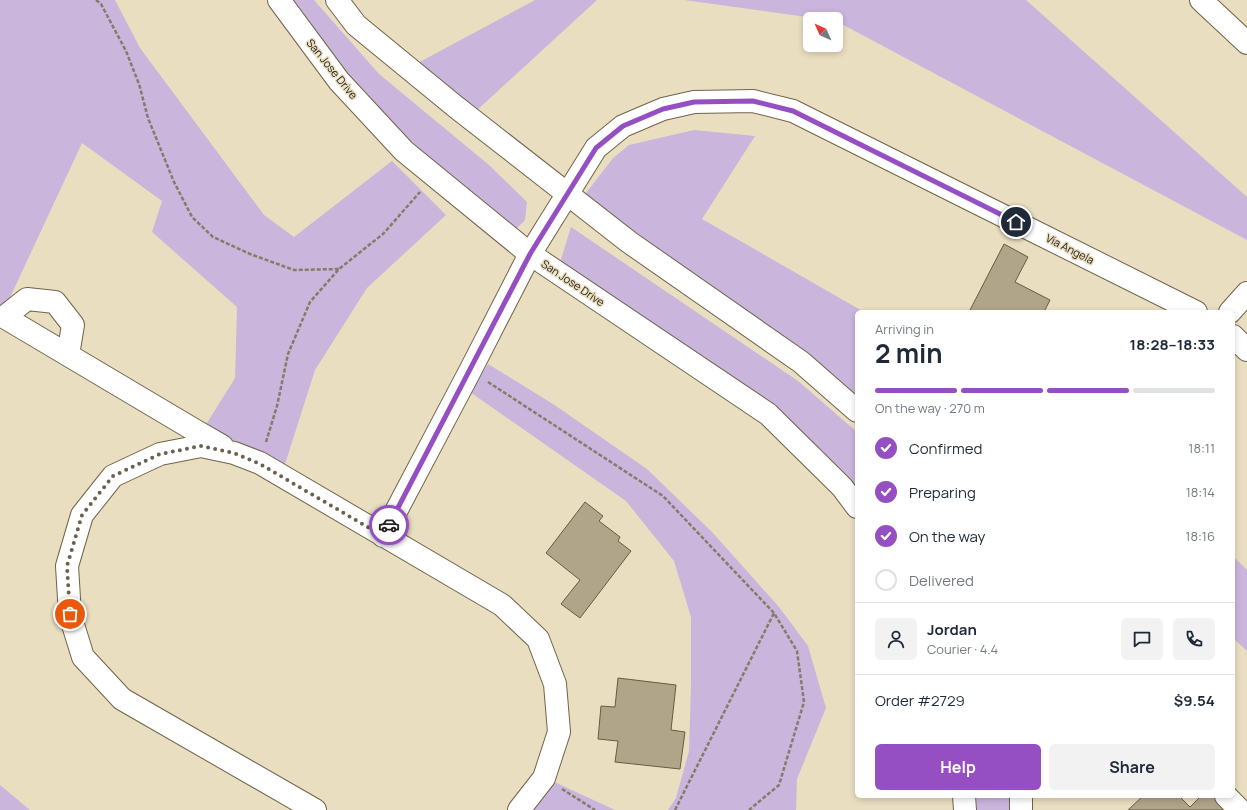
<!DOCTYPE html>
<meta charset="utf-8">
<style>
body{margin:0;font-family:Manrope,sans-serif;background:#f2f2f3;color:#1f2937;height:100vh;display:flex;flex-direction:column;font-size:15px;white-space:nowrap}
*{box-sizing:border-box;margin:0}
p{font-size:13px;color:#747a83}
.icon{flex:none;width:22px;height:22px;fill:none;stroke:currentColor;stroke-width:2;stroke-linecap:round;stroke-linejoin:round}
.map{position:relative;flex:1;overflow:hidden}
.side{position:absolute;left:855px;top:310px;width:380px;height:488px;display:flex;flex-direction:column;background:#fff;border-radius:6px;box-shadow:0 2px 6px #0003}
.side>*{flex:none}
.needle{width:26px;rotate:315deg}
.tools{position:absolute;left:803px;top:12px;display:grid;gap:8px}
.tools a{display:grid;place-items:center;width:40px;height:40px;border-radius:6px;background:#fff;box-shadow:0 2px 6px #0003;font-size:20px}
.pin{position:absolute;display:grid;place-items:center;width:34px;height:34px;color:#fff;margin:-17px;border:2px solid #fff;border-radius:50%;box-shadow:0 1px 4px #0007}
.courier{position:absolute;display:grid;place-items:center;width:40px;height:40px;margin:-20px;border:3px solid #954fc3;border-radius:50%;background:#fff;color:#222;box-shadow:0 1px 5px #0007}
.headline em{font-style:normal;font-weight:700}
.headline div{display:flex;flex-direction:column-reverse}
.headline{display:flex;align-items:center;justify-content:space-between;height:68px;padding:0 20px}
h1{font-size:26px;font-weight:700;line-height:30px}
.bar{display:grid;grid-template-columns:repeat(4,1fr);gap:6px 4px;align-content:center;height:48px;padding:0 20px}
.bar i{height:5px;border-radius:3px;background:#e0e1e3}
.bar .selected{background:#954fc3}
.bar p{grid-column:span 4}
.line{display:flex;align-items:center;gap:10px;padding:0 20px;border-top:1px solid #e0e1e3}
.line div{flex:1}
.round{display:grid;place-items:center;flex:none;width:42px;height:42px;border-radius:6px;background:#f2f2f3}
ol{padding:0 20px;list-style:none}
li{display:flex;align-items:center;gap:12px;height:44px}
li p{margin-inline-start:auto}
li .icon{padding:4px;border-radius:50%;background:#954fc3;color:#fff;stroke-width:4}
li:last-child{color:#747a83}
li i{width:22px;height:22px;border:2px solid #e0e1e3;border-radius:50%}
.primary-button{display:flex;gap:8px;margin-top:auto;padding:8px 20px}
.primary-button a{flex:1;height:46px;border-radius:6px;background:#954fc3;color:#fff;font-size:16px;font-weight:700;line-height:46px;text-align:center}
.primary-button a+a{background:#f2f2f3;color:#1f2937}
.map>svg:first-child{display:block}
</style>
<div class="map">
<svg width="1247" height="810" viewBox="0 0 1247 810">
<rect width="100%" height="100%" fill="#eadec1"/>
<path fill="#cab5dc" d="M0 0H115L140 48 264 215 294 237 392 161 446 215 367 288 315 370 280 480 202 431 235 378 237 307 152 232 162 201 82 143 0 319Z
M292 0H314L379 74 489 165 527 202 525 220 510 235 359 91Z
M535 0H597L475 112 414 65Z
M684 0H1026L1247 197V240L836 21V19H821Z
M694 130 755 136 702 219 864 312H857V398L583 197 613 158 629 145Z
M571 227 798 381 857 432V490L558 269Z
M488 364 553 404 647 469 712 532 779 607 808 646 826 708 797 779 796 810H668L676 798 689 751 691 685V617L674 561 626 501 470 392Z
M1233 556 1247 570V651L1233 638Z
M548 779 615 810H530Z
M0 785 30 810H0Z
M976 796H1009L1010 810H977Z"/>
<path fill="#b0a589" stroke="#665c42" d="M1004 244 1028 257 1015 282 1050 300 1044 312H969Z
M585 502 603 516 599 521 620 537 618 541 631 551 580 618 561 604 580 580 546 553Z
M618 678 676 685 671 730 685 732 680 769 615 762 618 741 598 739 601 706 615 707Z
M1143 796H1179L1190 807 1201 796H1220L1226 810H1128Z"/>
<g fill="none" stroke-linecap="round" stroke-linejoin="round">
<g stroke="#6f644a" stroke-width="24">
<path id="street" d="M279 0 339 81 404 151 530 254 768 414 842 487 857 507
M337 0 356 25 456 107 629 242 801 362 857 411
M1201 0 1247 43
M1230 312 1247 293
M1233 336 1247 350
M68 355 73 325 55 302 27 299 4 317 196 431 222 446
M383 536 470 371 530 254 596 148 623 126 663 109 694 102 753 101 793 111 1196 312
M964 796 965 810
M1021 796V810
M1226 796 1240 810
M315 810 122 699 83 657 70 615 67 566 82 515 113 476 160 454 201 446 234 453 260 463 502 605 538 639 555 684 559 732 544 778 519 810"/>
</g>
<path stroke="#847c69" stroke-width="2.5" stroke-dasharray="4 2" stroke-linecap="butt" d="M96 0 101 4 126 51 139 84 148 118 174 182 192 217 213 237 250 254 294 270 339 269
M488 382 663 496 774 613 797 651 804 702 779 785 749 810
M266 442 277 406 288 354 310 302 339 269 383 234 420 192
M562 789 595 810
M675 810 774 613"/>
<use href="#street" stroke="#fff" stroke-width="22"/>
</g>
<g fill="none" stroke-linecap="round" stroke-linejoin="round">
<path stroke="#696151" stroke-width="4" stroke-dasharray="0 7.2" d="M70 614 67 566 82 515 113 476 160 454 201 446 234 453 260 464 383 536 389 525"/>
<path stroke="#954fc3" stroke-width="5" d="M389 525 530 254 596 148 623 126 663 109 694 102 753 101 793 111 1016 222"/>
</g>
<g text-anchor="middle" stroke-width="3" stroke-linejoin="round" paint-order="stroke">
<g font-size="11" fill="#231e14" stroke="#eadec1">
<text transform="translate(332 69) rotate(51)" y="4">San Jose Drive</text>
<text transform="translate(1070 249) rotate(27)" y="4">Via Angela</text>
<text transform="translate(573 283) rotate(34)" y="4">San Jose Drive</text>
</g>
</g>
</svg>
<div class="tools">
<a><svg class="needle" viewBox="-14 -14 28 28"><path d="M0-13l5 13h-10z" fill="#e53935"/><path d="M0 13l5-13h-10z" fill="#747a83"/></svg></a>
</div>
<div class="pin" style="left:70px;top:614px;background:#ea580c"><svg class="icon" aria-label="bag" viewBox="0 0 24 24"><path d="M5 8h14l-1 12H6zM9 8a3 3 0 0 1 6 0"/></svg></div>
<div class="pin" style="left:1016px;top:222px;background:#1f2937"><svg class="icon" aria-label="home" viewBox="0 0 24 24"><path d="M3 11l9-7 9 7M6 9v11h12V9"/></svg></div>
<div class="courier" style="left:389px;top:525px"><svg class="icon" aria-label="car" viewBox="0 0 24 24"><path d="M5 17H2v-5l4-1 3-4h7l3 4 3 1v5h-3M9 17h6M6 11h13"/><circle cx="7" cy="17" r="2"/><circle cx="17" cy="17" r="2"/></svg></div>
<section class="side">
<div class="headline"><div><h1>2 min</h1><p>Arriving in</p></div><em>18:28–18:33</em></div>
<div class="bar"><i class="selected"></i><i class="selected"></i><i class="selected"></i><i></i><p>On the way · 270 m</p></div>
<ol>
<li><svg class="icon" aria-label="check" viewBox="0 0 24 24"><path d="M5 12l5 5 9-10"/></svg>Confirmed<p>18:11</p></li>
<li><svg class="icon" aria-label="check" viewBox="0 0 24 24"><path d="M5 12l5 5 9-10"/></svg>Preparing<p>18:14</p></li>
<li><svg class="icon" aria-label="check" viewBox="0 0 24 24"><path d="M5 12l5 5 9-10"/></svg>On the way<p>18:16</p></li>
<li><i></i>Delivered</li>
</ol>
<div class="line" style="height:72px"><a class="round"><svg class="icon" aria-label="person" viewBox="0 0 24 24"><circle cx="12" cy="8" r="4"/><path d="M4 21q1-7 8-7t8 7"/></svg></a><div><b>Jordan</b><p>Courier · 4.4</p></div><a class="round"><svg class="icon" aria-label="chat" viewBox="0 0 24 24"><path d="M4 5h16v11H9l-5 4z"/></svg></a><a class="round"><svg class="icon" aria-label="phone" viewBox="0 0 24 24"><path d="M5 4h4l2 5-3 2q2 4 5 5l2-3 5 2v4C11 20 4 13 5 4z"/></svg></a></div>
<div class="line" style="height:52px"><div>Order #2729</div><b>$9.54</b></div>
<div class="primary-button"><a>Help</a><a>Share</a></div>
</section>
</div>
